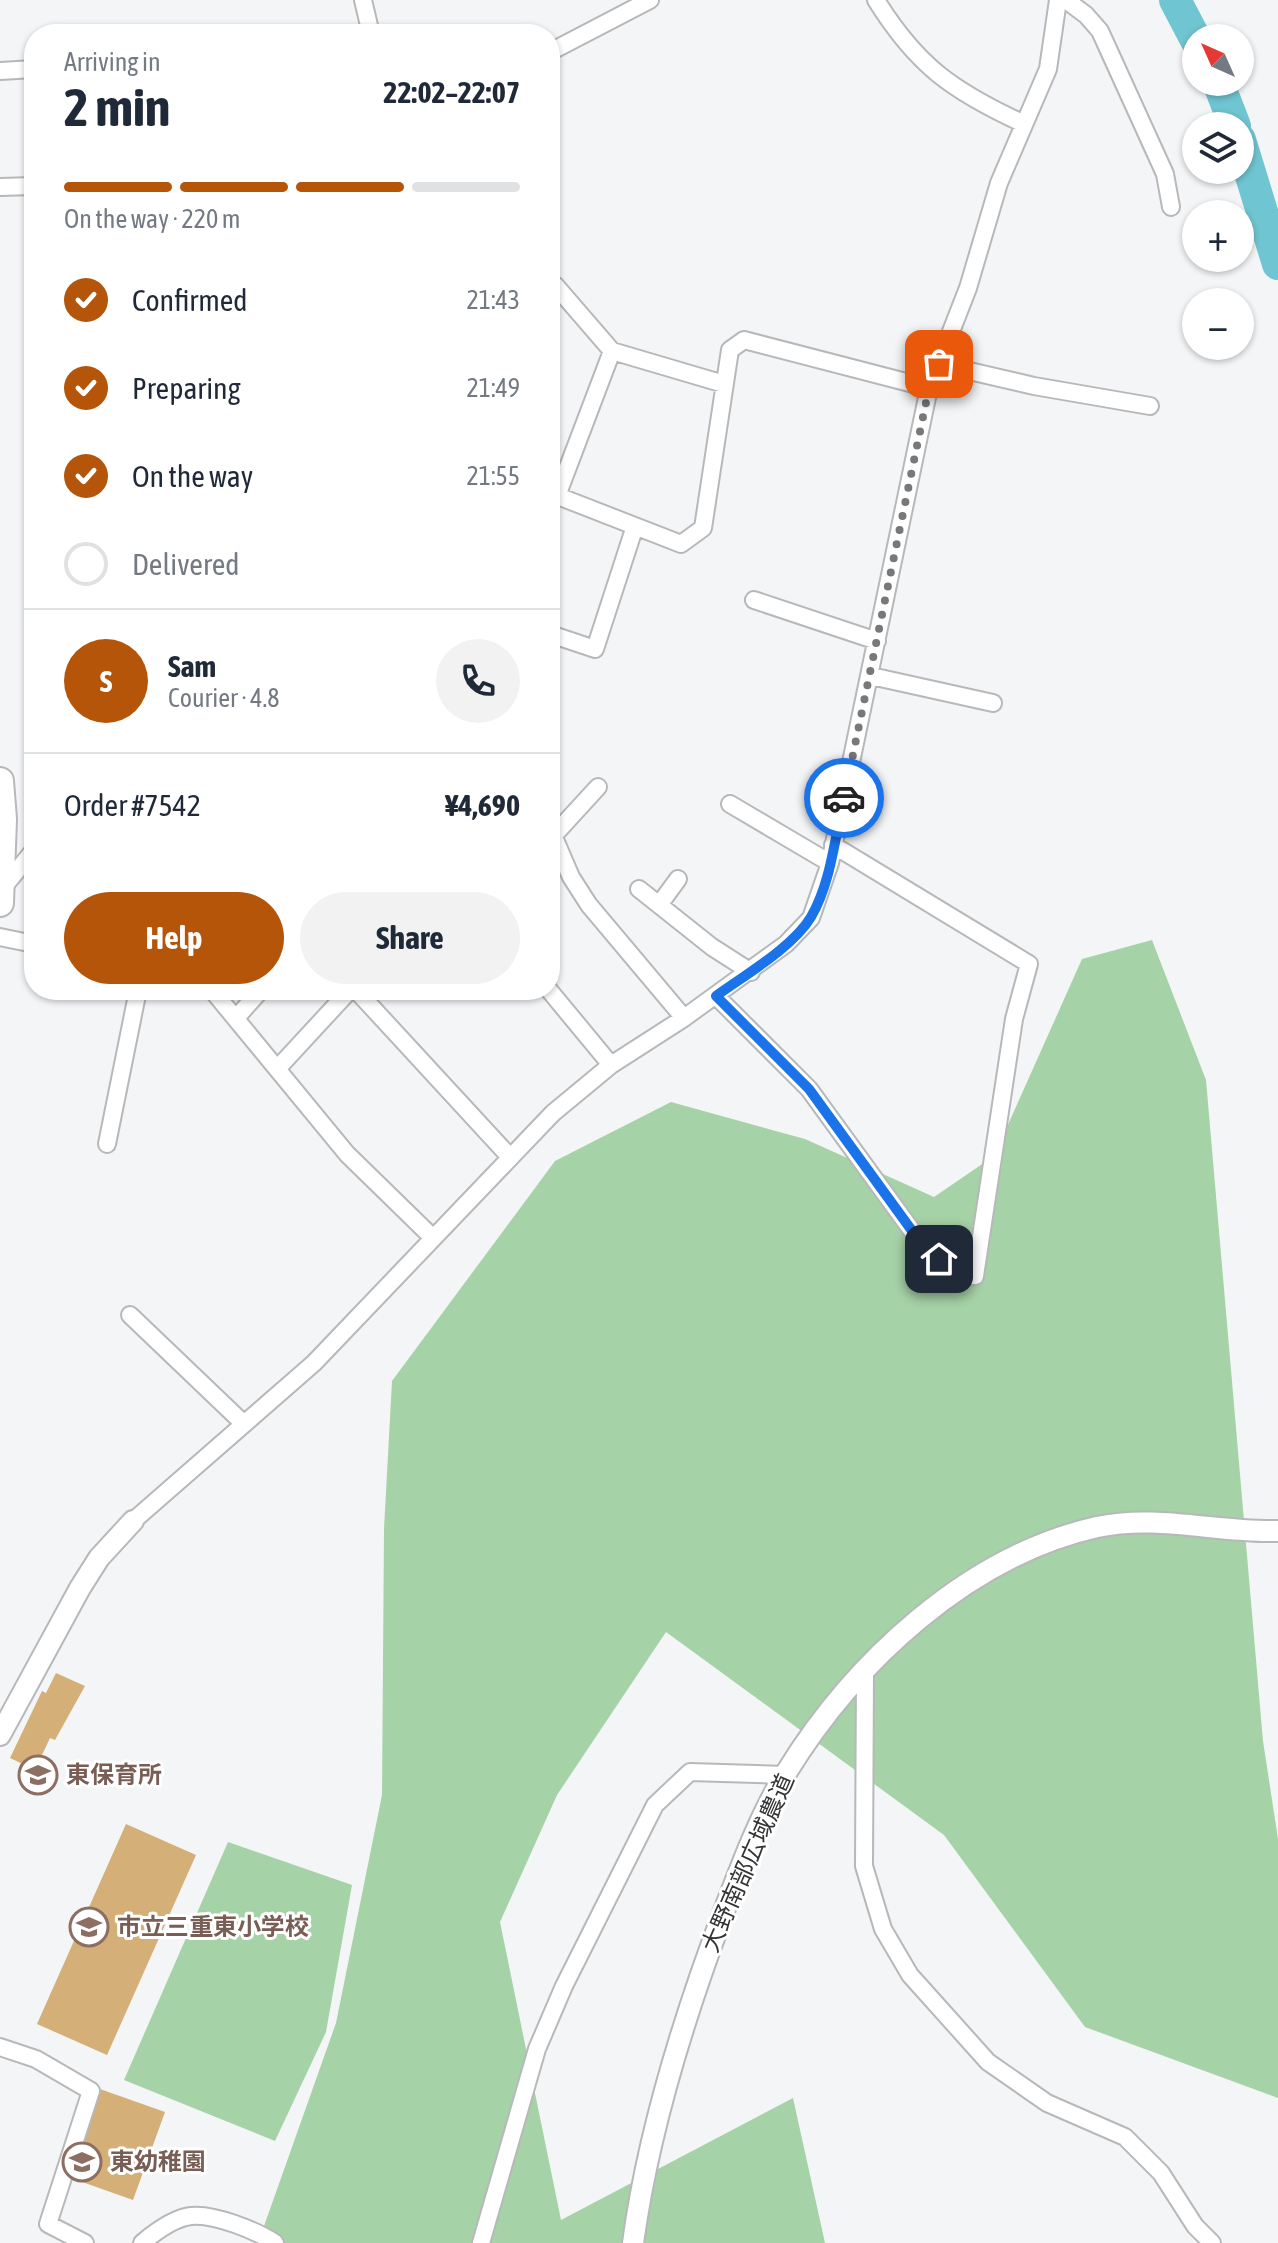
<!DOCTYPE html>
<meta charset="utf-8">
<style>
body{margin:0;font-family:"Asap Condensed","Noto Sans JP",sans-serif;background:#f2f2f3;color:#1f2937;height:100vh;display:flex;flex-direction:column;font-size:30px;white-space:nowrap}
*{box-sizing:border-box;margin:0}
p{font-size:26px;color:#747a83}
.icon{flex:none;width:44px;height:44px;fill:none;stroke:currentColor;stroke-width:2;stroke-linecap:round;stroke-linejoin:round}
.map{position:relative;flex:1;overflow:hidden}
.drawer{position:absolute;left:24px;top:24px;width:536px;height:976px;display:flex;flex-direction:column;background:#fff;border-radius:32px;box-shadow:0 2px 6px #0004}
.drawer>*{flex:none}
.needle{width:52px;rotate:315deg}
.tools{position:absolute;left:1182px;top:24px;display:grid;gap:16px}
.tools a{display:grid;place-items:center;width:72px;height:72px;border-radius:50%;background:#fff;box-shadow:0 2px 6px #0004;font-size:40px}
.pin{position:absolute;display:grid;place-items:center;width:68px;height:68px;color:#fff;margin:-34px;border-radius:16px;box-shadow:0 4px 12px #0006}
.courier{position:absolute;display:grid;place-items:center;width:80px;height:80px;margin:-40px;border:6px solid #1a73e8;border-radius:50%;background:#fff;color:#222;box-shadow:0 2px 10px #0007}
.head em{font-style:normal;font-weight:700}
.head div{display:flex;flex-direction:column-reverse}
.head{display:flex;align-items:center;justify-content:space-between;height:136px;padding:0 40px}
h1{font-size:52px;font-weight:700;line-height:60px}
.bar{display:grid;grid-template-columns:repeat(4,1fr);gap:12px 8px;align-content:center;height:96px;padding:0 40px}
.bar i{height:10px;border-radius:6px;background:#e0e1e3}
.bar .selected{background:#b4550a}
.bar p{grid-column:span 4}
.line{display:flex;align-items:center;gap:20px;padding:0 40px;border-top:2px solid #e0e1e3}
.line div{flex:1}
.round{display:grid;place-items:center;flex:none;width:84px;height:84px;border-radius:42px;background:#f2f2f3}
ol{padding:0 40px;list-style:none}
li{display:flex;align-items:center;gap:24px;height:88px}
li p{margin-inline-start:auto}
li .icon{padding:8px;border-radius:50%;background:#b4550a;color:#fff;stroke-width:4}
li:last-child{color:#747a83}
li i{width:44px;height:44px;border:4px solid #e0e1e3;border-radius:50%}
.action{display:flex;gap:16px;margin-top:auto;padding:16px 40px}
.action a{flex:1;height:92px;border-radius:48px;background:#b4550a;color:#fff;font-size:32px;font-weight:700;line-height:92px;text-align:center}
.action a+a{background:#f2f2f3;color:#1f2937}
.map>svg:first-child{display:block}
</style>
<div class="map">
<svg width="1278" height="2243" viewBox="0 0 1278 2243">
<rect width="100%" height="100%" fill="#f4f5f7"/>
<path fill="#a6d2a7" d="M1152 940 1206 1080 1263 1741 1278 1839V2098L1085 2027 944 1835 666 1632 557 1795 500 1922 561 2220 793 2098 825 2243H258L336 2023 382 1795 384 1529 392 1381 555 1161 671 1102 805 1139 934 1197 994 1156 1082 959Z
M228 1842 352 1885 326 2032 275 2141 124 2080Z"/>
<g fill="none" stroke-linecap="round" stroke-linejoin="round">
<path stroke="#6fc5d1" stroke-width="32" d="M1175 0 1196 40
M1218 82 1235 126
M1240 140 1278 264"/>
</g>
<path fill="#d4af77" d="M56 1673 85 1686 55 1740 50 1738 35 1770 10 1758 42 1691 46 1693Z
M126 1824 196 1855 107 2055 37 2024Z
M100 2089 165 2112 133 2200 68 2177Z"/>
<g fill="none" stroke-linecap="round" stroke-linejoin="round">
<g stroke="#b7b8ba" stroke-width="20">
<path id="minor" d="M363 0 371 34
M876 0C917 66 953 91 1022 123
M1066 0 1086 15 1100 31 1165 174 1171 207
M550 52 650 0
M0 71 34 69
M0 187 34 186
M550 284 555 285 612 351 724 384
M939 364 1034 386 1150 406
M550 493 681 544 703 528 730 350 744 340 929 388
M557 496 612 351
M754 600 877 641
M550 634 595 649 635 526
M871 676 993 703
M730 804 830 863
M550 828 571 877 589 905 684 1018
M554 835 598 787
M2 889 34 850
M639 889 712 947 751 972
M659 905 678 879
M0 937 34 944
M212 990 347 1154 432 1237
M356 990 509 1156
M549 990 611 1065
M716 996 809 1089 918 1239C932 1253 955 1278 975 1276L1014 1019 1029 964 833 845
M236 1018 261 990
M277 1069 350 990
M107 1144 138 990
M130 1315 244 1424
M133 1521 314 1363 553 1113 611 1065 684 1018 786 944 811 918 830 863 929 388 968 288 999 183 1048 69 1058 0
M865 1673 864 1866 883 1929 910 1975 988 2062 1047 2103 1125 2137 1161 2173 1195 2226 1212 2243
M0 2047 36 2059 91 2091 48 2224 85 2243
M142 2243C155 2232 174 2218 191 2216 213 2213 257 2231 275 2243
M481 2243 537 2049 564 1986 655 1805 690 1772 785 1775"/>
</g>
<g stroke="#b7b8ba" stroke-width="24">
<path id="tertiary" d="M0 1735 80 1588 99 1558 133 1521
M633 2243C648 2133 685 2014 724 1911 742 1864 760 1815 786 1773 854 1662 968 1556 1097 1527 1158 1514 1217 1533 1278 1531"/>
</g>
<g stroke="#b7b8ba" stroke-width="30">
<path id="trunk" d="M0 781 3 819 0 903"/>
</g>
<use href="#minor" stroke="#fff" stroke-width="16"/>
<use href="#tertiary" stroke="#fff" stroke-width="20"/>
<use href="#trunk" stroke="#fff" stroke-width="26"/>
</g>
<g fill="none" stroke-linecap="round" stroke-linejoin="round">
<path stroke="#777879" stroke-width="8" stroke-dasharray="0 14.4" d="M844 798 929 388 939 364"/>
<path stroke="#1a73e8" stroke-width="10" d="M844 798C835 836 831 883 811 917 793 947 745 975 716 996L809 1089 918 1239 939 1259"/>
</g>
<defs>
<g id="school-ring" transform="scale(2)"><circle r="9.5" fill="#fff" stroke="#8d6e63" stroke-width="1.5"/><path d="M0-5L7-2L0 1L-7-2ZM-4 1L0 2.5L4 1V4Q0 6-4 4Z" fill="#8d6e63"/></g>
</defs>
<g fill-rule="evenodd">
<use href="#school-ring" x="38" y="1775"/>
<use href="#school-ring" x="89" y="1927"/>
<use href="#school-ring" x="82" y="2162"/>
</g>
<g text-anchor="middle" stroke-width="6" stroke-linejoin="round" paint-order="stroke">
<g font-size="24" font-weight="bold" fill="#785e54" stroke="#fff" text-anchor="start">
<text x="66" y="1783">東保育所</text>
<text x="117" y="1935">市立三重東小学校</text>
<text x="110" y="2170">東幼稚園</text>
</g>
<g font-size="24" fill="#343435" stroke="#fff">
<text transform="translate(748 1863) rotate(-66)" y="8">大野南部広域農道</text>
</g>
</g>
</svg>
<div class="tools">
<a><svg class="needle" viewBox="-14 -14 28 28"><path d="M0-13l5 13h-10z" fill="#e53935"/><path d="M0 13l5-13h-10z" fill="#747a83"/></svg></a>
<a><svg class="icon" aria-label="layers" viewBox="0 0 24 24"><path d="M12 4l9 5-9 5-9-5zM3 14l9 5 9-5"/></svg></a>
<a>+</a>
<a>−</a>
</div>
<div class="pin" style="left:939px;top:364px;background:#ea580c"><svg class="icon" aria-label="bag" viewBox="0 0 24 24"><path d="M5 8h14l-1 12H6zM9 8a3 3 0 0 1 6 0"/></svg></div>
<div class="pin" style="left:939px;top:1259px;background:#1f2937"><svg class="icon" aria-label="home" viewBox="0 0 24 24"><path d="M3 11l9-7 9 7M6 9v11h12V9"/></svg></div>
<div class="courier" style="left:844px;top:798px"><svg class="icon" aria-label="car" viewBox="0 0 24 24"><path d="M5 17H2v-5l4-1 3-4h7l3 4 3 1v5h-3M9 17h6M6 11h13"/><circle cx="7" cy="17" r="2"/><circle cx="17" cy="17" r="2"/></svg></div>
<section class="drawer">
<div class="head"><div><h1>2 min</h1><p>Arriving in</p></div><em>22:02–22:07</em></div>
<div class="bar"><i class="selected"></i><i class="selected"></i><i class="selected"></i><i></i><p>On the way · 220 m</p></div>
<ol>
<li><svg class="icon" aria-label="check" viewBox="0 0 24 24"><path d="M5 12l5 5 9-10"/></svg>Confirmed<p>21:43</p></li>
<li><svg class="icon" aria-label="check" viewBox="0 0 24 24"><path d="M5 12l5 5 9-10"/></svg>Preparing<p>21:49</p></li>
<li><svg class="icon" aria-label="check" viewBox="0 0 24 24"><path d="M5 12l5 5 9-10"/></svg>On the way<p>21:55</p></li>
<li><i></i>Delivered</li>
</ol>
<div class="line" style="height:144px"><b class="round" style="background:#b4550a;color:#fff">S</b><div><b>Sam</b><p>Courier · 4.8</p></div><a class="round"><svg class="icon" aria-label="phone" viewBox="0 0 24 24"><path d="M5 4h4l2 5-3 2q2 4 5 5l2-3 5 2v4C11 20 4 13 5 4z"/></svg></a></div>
<div class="line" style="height:104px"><div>Order #7542</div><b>¥4,690</b></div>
<div class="action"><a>Help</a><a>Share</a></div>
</section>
</div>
